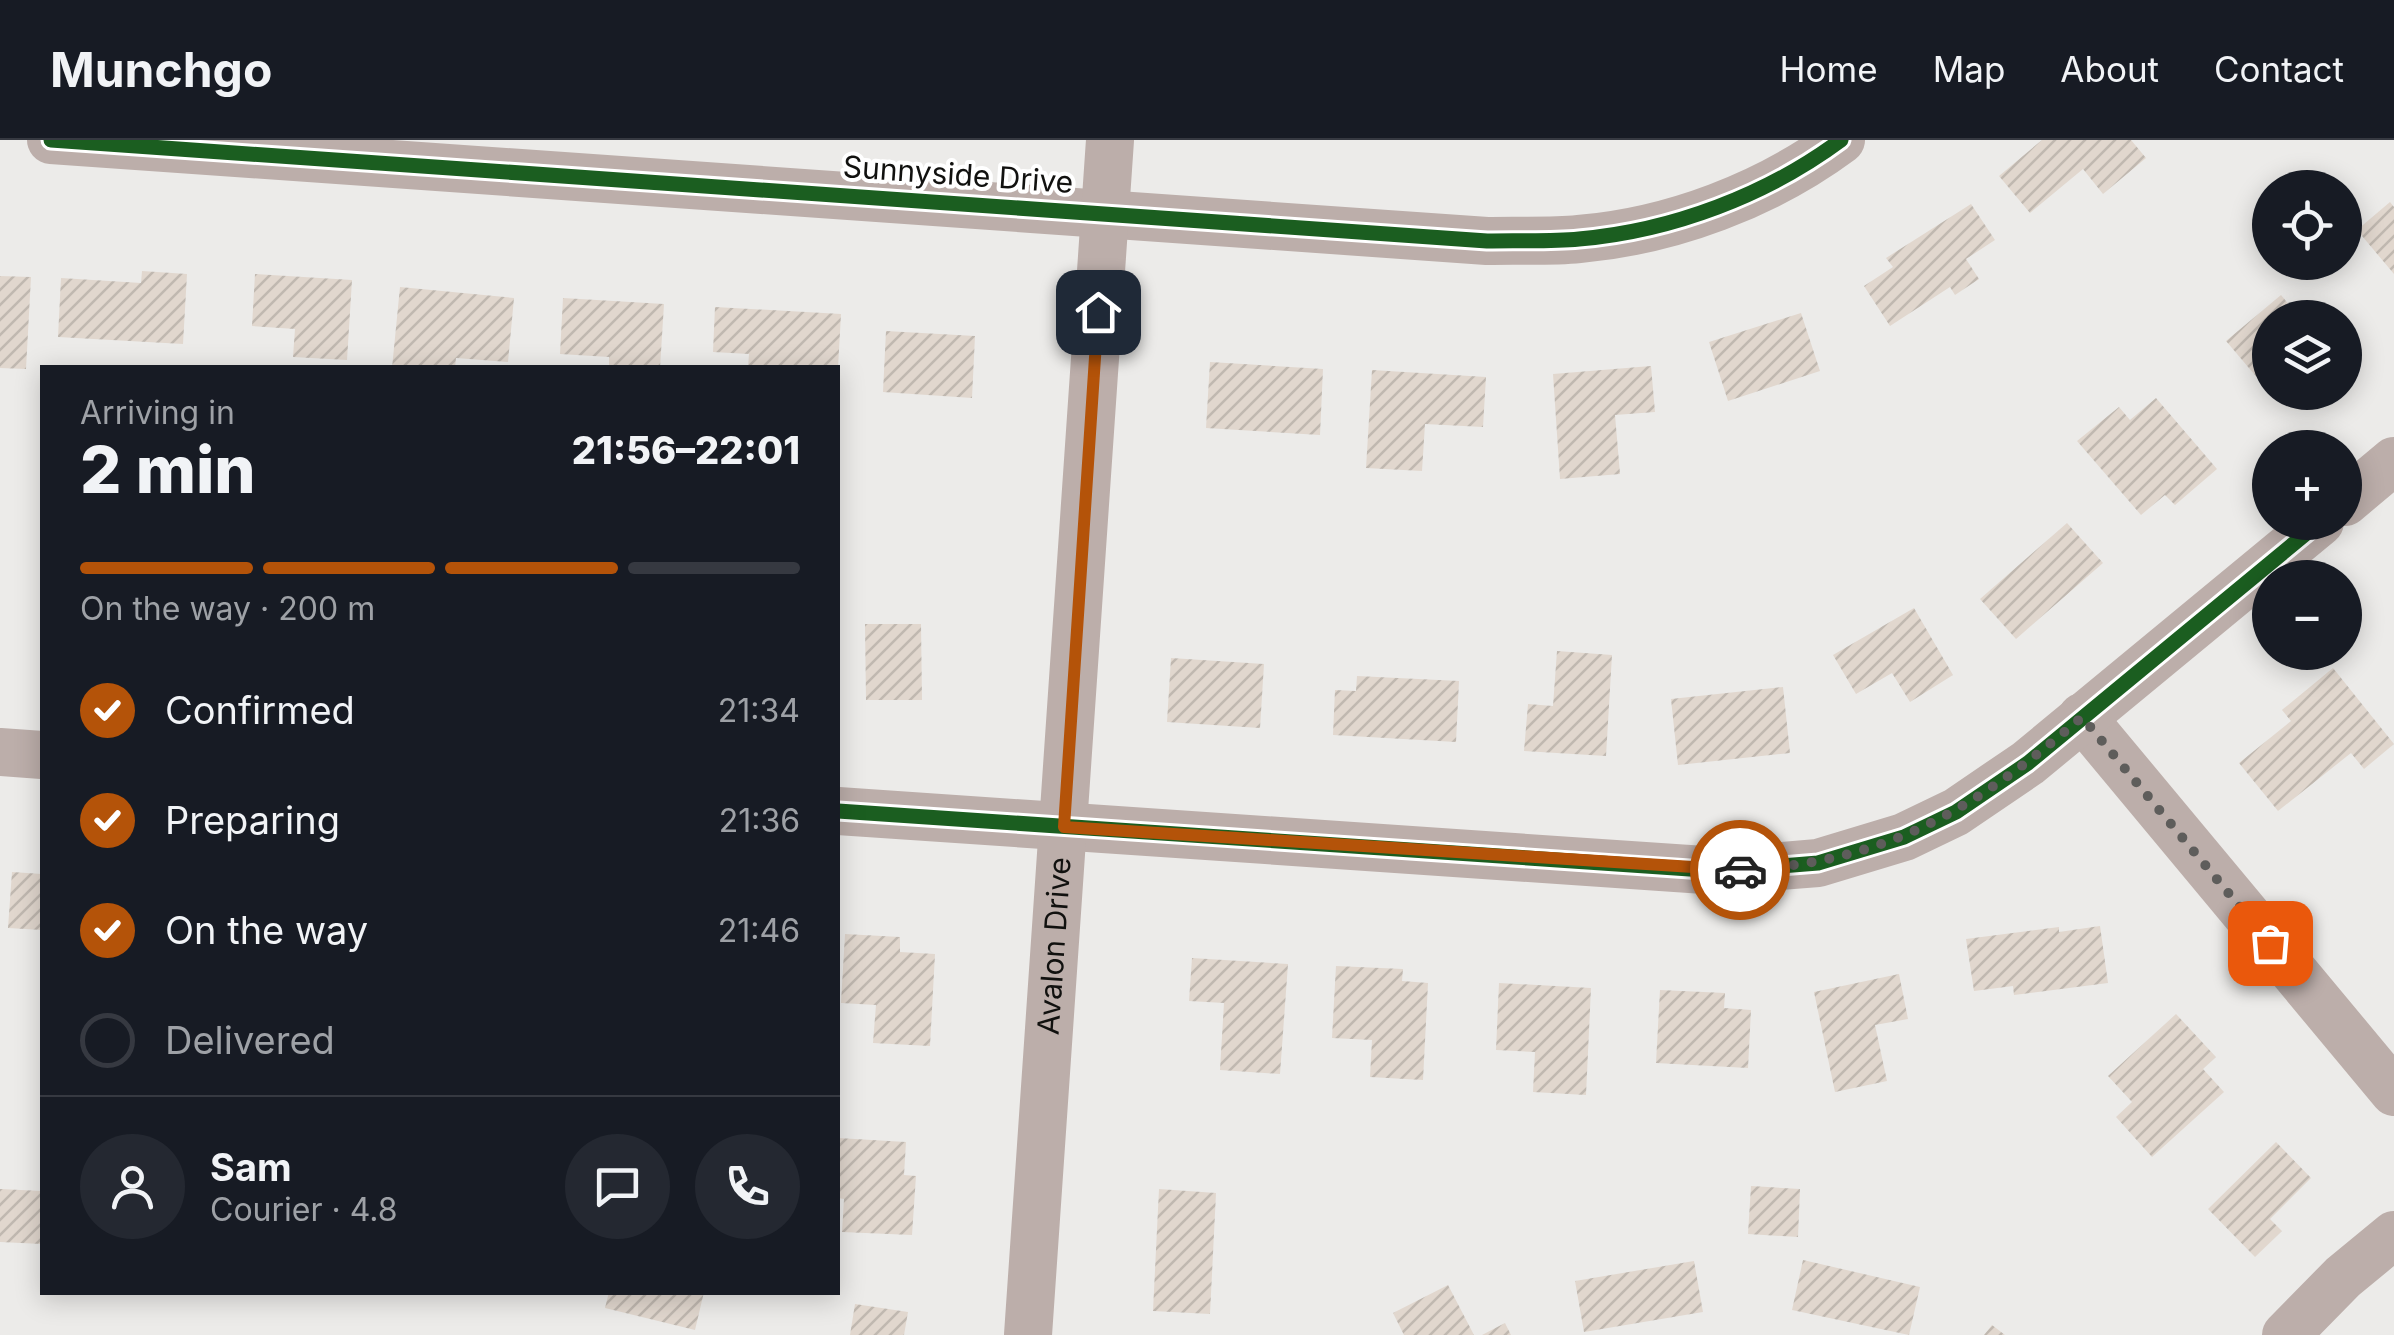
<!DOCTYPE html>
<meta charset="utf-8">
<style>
body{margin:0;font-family:Inter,sans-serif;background:#242831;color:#f1f3f6;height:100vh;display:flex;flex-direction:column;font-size:38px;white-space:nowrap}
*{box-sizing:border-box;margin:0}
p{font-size:32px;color:#9ea1a6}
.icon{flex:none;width:55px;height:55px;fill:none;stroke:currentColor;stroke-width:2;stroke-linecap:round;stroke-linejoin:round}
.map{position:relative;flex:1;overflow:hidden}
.drawer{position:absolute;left:40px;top:225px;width:800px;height:930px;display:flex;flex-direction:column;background:#171b24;border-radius:0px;box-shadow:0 5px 25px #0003}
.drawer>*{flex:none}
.fabs{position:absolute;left:2252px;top:30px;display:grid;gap:20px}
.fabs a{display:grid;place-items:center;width:110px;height:110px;border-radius:50%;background:#171b24;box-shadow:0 5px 25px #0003;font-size:50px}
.pin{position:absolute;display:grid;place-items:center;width:85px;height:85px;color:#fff;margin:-42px;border-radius:20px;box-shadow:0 5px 15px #0006}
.courier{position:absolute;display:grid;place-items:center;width:100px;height:100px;margin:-50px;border:8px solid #b45309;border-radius:50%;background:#fff;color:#222;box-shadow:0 2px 12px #0007}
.headline em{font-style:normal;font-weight:800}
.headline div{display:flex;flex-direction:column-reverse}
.headline{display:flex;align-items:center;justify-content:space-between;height:170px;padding:0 40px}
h1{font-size:65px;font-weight:800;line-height:75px}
.bar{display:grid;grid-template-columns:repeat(4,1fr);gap:15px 10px;align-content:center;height:120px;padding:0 40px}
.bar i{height:12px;border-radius:8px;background:#363941}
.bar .current{background:#b45309}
.bar p{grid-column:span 4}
.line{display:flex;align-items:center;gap:25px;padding:0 40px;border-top:2px solid #363941}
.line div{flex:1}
.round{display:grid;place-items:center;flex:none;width:105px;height:105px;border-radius:52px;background:#242831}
ol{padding:0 40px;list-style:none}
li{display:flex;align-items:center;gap:30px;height:110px}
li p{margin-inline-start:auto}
li .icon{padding:10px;border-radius:50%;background:#b45309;color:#fff;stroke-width:4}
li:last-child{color:#9ea1a6}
li i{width:55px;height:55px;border:5px solid #363941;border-radius:50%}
header{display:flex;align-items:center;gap:60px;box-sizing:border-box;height:140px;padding:0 50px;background:#171b24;border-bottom:2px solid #363941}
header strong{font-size:48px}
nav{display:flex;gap:55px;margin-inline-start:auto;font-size:35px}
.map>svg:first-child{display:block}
</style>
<header>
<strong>Munchgo</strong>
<nav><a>Home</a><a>Map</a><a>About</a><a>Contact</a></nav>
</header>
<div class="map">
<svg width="2394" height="1195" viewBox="0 0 2394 1195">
<defs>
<pattern id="building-hatch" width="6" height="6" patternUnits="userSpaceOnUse" patternTransform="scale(2.5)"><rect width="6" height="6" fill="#e1d7ce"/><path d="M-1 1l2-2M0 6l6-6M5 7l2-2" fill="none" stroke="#c0b8b0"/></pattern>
</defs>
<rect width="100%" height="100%" fill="#ecebe9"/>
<path fill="url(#building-hatch)" d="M2042 0H2131L2146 18 2103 54 2083 29 2030 73 1999 36Z
M2390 62 2394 67V134L2357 90Z
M1971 64 1995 100 1966 119 1979 139 1955 155 1950 147 1890 186 1864 146 1893 127 1886 118Z
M142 131 187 134 183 204 58 197 61 138 141 143Z
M255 134 352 140 347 220 293 217 295 189 252 186Z
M0 136 31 137 26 229 0 228Z
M400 147 514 158 508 222 456 218 455 228H392Z
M2281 155 2300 178H2270V233L2260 241 2226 201Z
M563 158 664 164 660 228H609V217L560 214Z
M715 167 841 174 838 228H748L749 214 713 212Z
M1801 173 1820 231 1728 261 1709 202Z
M886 191 975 196 972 258 883 252Z
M1210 222 1323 229 1320 295 1206 288Z
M1651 226 1655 272 1615 275 1620 334 1560 339 1553 234Z
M1372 230 1486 237 1483 287 1425 284 1422 331 1366 328Z
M2156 258 2217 329 2175 365 2165 355 2141 375 2077 301 2119 267 2130 280Z
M2067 383 2103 423 2016 499 1980 459Z
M1914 468 1953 535 1910 562 1892 533 1856 554 1833 515Z
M865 484H921L922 560H866Z
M1557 511 1612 515 1606 616 1524 611 1528 564 1553 566Z
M1171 518 1264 524 1260 588 1167 582Z
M2333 528 2394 604 2364 629 2351 613 2278 671 2239 623 2291 581 2282 570Z
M1357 536 1459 541 1456 602 1333 595 1335 550 1356 551Z
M1783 547 1790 613 1678 625 1671 559Z
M12 732 42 734V790L8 788Z
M2100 786 2108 843 2014 855 2013 846 1974 851 1966 799 2059 787V792Z
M845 794 900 797V812L935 814 930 906 873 903 876 865 841 863Z
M1192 818 1288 824 1280 934 1220 930 1224 863 1189 861Z
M1336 826 1403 829 1402 841 1428 843 1423 940 1370 937 1372 900 1332 898Z
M1899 834 1908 879 1875 885 1887 941 1835 952 1814 852Z
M1499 843 1591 848 1586 955 1533 952 1535 912 1496 910Z
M1660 850 1725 853 1724 868 1751 870 1748 928 1656 923Z
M2176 874 2216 917 2203 929 2224 952 2152 1017 2116 977 2132 962 2108 936Z
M838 998 906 1002 904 1035 916 1036 912 1095 842 1092 844 1059 838 1058Z
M2276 1002 2311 1038 2270 1079 2282 1091 2255 1117 2208 1069Z
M1751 1046 1800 1049 1798 1097 1748 1094Z
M0 1049 42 1051V1104L0 1102Z
M1159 1049 1216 1053 1210 1174 1153 1171Z
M1803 1120 1920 1147 1909 1195 1792 1170Z
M1694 1121 1703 1172 1584 1192 1575 1141Z
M1448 1145 1474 1195H1404L1393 1173Z
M609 1152H704L695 1190 605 1168Z
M855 1164 908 1172 904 1195H850Z
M1505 1183 1511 1195H1482Z
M1992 1185 2005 1195H1984Z"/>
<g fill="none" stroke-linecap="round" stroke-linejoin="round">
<g stroke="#bcaeaa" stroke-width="48">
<path d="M51 0 1487 101C1518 100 1549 102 1579 99 1672 91 1767 55 1841 0"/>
<path d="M2345 362 2394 321"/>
<path d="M2082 577 2394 952"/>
<path d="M0 612 42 615"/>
<path d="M838 671 1719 731 1818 723 1904 697 1956 672 2028 623 2320 382"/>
<path id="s1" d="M1028 1195 1110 0"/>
<path d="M2286 1195 2343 1137 2394 1095"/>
</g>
<g stroke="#fff" stroke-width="21">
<path id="cycleway" d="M51 0 1487 101C1518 100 1549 102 1579 99 1672 91 1767 55 1841 0
M838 671 1719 731 1818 723 1904 697 1956 672 2028 623 2320 382"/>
</g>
<use href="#cycleway" stroke="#1b5e20" stroke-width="15"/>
</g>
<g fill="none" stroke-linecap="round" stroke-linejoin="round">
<path stroke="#5e5d5b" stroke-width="10" stroke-dasharray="0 18" d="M1740 730C1886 723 1974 670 2082 577L2270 803"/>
<path stroke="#b45309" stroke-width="12" d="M1098 172 1064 687 1740 730"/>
</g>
<g text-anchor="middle" stroke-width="8" stroke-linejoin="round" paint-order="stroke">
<g font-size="30" fill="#11110f" stroke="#fff">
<text transform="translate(958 35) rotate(4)" y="10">Sunnyside Drive</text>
<text dy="10" stroke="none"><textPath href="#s1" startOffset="390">Avalon Drive</textPath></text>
</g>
</g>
</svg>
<div class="fabs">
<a><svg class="icon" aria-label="locate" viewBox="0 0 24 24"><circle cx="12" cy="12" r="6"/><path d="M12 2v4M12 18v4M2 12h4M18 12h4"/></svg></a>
<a><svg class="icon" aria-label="layers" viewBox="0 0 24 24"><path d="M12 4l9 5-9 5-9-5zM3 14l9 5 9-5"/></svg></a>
<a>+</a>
<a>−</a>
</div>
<div class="pin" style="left:2270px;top:803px;background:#ea580c"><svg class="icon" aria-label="bag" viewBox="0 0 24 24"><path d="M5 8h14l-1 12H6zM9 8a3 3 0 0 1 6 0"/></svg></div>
<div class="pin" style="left:1098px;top:172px;background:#1f2937"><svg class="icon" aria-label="home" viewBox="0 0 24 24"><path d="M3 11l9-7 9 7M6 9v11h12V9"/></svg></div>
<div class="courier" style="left:1740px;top:730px"><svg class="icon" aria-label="car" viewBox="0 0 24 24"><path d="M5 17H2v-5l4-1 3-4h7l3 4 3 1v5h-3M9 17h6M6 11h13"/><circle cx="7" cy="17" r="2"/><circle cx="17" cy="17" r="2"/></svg></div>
<section class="drawer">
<div class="headline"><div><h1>2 min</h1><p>Arriving in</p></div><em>21:56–22:01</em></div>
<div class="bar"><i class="current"></i><i class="current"></i><i class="current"></i><i></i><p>On the way · 200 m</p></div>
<ol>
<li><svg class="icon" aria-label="check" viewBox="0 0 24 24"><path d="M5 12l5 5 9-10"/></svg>Confirmed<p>21:34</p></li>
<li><svg class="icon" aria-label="check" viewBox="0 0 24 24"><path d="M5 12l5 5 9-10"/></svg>Preparing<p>21:36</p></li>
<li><svg class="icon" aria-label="check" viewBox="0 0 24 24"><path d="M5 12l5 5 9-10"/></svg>On the way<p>21:46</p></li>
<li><i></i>Delivered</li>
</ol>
<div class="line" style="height:180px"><a class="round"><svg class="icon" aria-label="person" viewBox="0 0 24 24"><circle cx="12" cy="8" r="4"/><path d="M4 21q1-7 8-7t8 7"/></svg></a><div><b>Sam</b><p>Courier · 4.8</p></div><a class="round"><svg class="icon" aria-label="chat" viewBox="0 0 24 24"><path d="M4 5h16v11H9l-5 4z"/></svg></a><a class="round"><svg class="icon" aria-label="phone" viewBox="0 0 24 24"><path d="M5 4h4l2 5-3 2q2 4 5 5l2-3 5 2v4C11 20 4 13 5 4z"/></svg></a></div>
</section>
</div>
